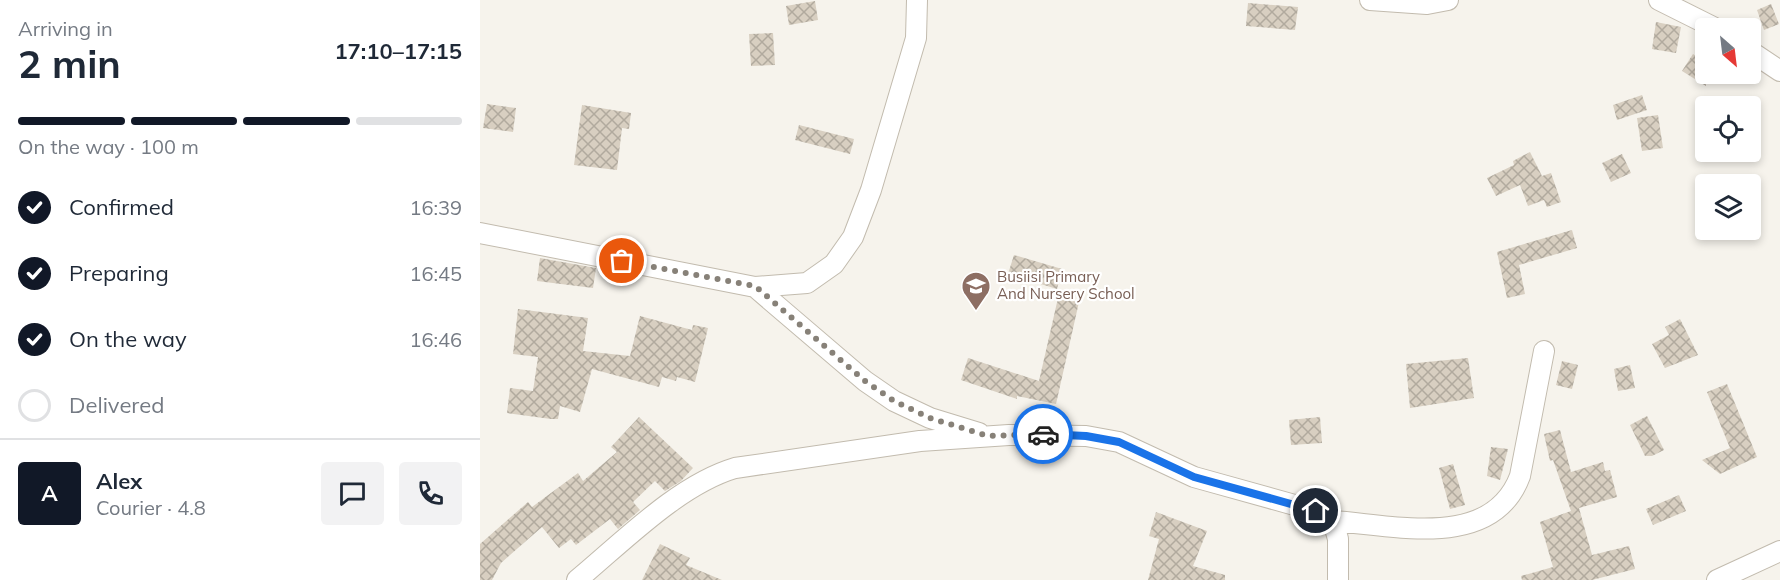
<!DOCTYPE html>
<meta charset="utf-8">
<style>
body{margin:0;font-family:Mulish,sans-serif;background:#f2f2f3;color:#1f2937;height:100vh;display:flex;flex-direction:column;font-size:22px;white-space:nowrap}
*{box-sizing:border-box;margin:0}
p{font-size:20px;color:#747a83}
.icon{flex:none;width:33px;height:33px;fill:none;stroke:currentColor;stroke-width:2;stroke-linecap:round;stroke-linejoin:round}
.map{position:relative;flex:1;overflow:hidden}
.panel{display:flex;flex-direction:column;background:#fff;width:480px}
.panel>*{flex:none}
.needle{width:39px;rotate:152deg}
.buttons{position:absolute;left:1215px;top:18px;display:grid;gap:12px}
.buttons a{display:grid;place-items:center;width:66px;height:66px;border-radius:6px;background:#fff;box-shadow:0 3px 9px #0003;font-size:30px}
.pin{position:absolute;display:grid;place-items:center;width:51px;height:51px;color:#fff;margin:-26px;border:3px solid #fff;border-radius:50%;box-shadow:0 2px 6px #0007}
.courier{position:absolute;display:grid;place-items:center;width:60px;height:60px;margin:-30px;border:4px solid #1a73e8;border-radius:50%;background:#fff;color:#222;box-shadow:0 2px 8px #0007}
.summary em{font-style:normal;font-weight:700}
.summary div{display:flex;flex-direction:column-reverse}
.summary{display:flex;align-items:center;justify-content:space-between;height:102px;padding:0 18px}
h1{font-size:39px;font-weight:700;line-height:45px}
.bar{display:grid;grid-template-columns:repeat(4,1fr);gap:9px 6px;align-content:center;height:72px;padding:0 18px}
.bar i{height:8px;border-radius:4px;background:#e0e1e3}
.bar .active{background:#111827}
.bar p{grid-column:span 4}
.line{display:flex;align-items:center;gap:15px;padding:0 18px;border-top:2px solid #e0e1e3}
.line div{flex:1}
.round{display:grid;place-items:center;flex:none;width:63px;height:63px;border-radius:6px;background:#f2f2f3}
ol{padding:0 18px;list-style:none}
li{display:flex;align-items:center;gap:18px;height:66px}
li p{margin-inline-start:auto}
li .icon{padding:6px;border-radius:50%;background:#111827;color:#fff;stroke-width:4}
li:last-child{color:#747a83}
li i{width:33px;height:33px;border:3px solid #e0e1e3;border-radius:50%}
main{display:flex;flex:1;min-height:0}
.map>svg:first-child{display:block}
</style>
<main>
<section class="panel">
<div class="summary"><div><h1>2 min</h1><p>Arriving in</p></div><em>17:10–17:15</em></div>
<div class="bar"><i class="active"></i><i class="active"></i><i class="active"></i><i></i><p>On the way · 100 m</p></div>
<ol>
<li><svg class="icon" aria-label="check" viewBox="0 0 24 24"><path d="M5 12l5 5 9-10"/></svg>Confirmed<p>16:39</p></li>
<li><svg class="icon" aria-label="check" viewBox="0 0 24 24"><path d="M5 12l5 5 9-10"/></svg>Preparing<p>16:45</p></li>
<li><svg class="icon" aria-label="check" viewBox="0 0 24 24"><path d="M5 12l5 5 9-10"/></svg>On the way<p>16:46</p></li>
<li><i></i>Delivered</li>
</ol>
<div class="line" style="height:108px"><b class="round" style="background:#111827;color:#fff">A</b><div><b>Alex</b><p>Courier · 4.8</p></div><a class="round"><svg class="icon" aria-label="chat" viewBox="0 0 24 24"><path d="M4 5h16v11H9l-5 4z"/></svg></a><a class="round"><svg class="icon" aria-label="phone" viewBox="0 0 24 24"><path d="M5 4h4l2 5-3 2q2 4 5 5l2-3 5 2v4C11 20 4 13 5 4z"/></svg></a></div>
</section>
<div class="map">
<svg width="1300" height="580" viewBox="0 0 1300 580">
<defs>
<pattern id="building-cross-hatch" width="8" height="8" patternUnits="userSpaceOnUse" patternTransform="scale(1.5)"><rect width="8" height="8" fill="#d8cfc1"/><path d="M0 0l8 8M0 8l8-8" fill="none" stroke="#b1aa9e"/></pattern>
</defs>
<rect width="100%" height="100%" fill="#f6f3ec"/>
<path fill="url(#building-cross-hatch)" d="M335 1 338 20 309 25 306 6Z
M768 3 818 7 815 30 766 26Z
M1291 4 1299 24 1284 30 1277 10Z
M1176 22 1201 27 1196 53 1172 49Z
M293 33 295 65 271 66 269 34Z
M1213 54 1226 62V86L1202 71Z
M1162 95 1167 110 1137 120 1133 105Z
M7 104 36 108 33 132 3 128Z
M102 105 151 113 149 129 142 128 137 170 94 165Z
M1178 115 1183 148 1162 151 1157 118Z
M319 125 374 139 370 154 315 140Z
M1050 152 1062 176 1071 173 1081 202 1067 207 1064 200 1048 206 1040 185 1016 196 1007 178 1034 165 1033 161Z
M1142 154 1151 173 1131 182 1122 163Z
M1092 230 1097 248 1039 265 1045 294 1027 298 1017 252Z
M534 255 582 269 577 289 528 274Z
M60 258 116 268 113 288 57 281Z
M578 298 599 302 576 404 537 396V399L481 380 488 358 559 381Z
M38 309 108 318 103 351 150 356 160 316 212 330 213 325 228 328 215 382 197 377 196 381 182 377 179 387 112 369 100 412 80 406 78 419H71L27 413 30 388 53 391 58 357 33 354Z
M1200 319 1218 355 1185 368 1172 344 1189 335 1185 327Z
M988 358 994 398 930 408 926 364Z
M1082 361 1098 365 1092 389 1076 385Z
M1150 365 1155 388 1138 391 1134 369Z
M1247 384 1277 457 1240 474 1222 460 1250 448 1227 392Z
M1167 416 1184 450 1172 456H1165L1150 425Z
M159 417 213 468 201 481 185 491 175 481 153 502 160 510 138 529 130 519 96 545 91 539 79 548 62 527 21 563 12 580H0V544L48 502 52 507 98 473 103 481 137 452 131 447Z
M840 417 842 443 811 445 809 420Z
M1080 430 1091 472 1123 462 1125 471 1130 470 1137 497 1099 508 1112 555 1149 546 1155 569 1112 580H1042L1041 576 1073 567 1060 522 1091 511 1073 460 1070 461 1064 434Z
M1011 447 1028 449 1020 480 1007 476Z
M973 464 985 505 970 509 959 468Z
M1199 495 1206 511 1173 525 1166 509Z
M676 512 727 531 713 566 745 575V580H668L679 539 669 536Z
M180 544 210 558 206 565 242 580H162Z"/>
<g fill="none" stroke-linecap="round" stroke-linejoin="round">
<g stroke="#c2bbae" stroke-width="22">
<path id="minor" d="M890 0 947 4 968 0
M1179 0 1235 28
M1270 51 1300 71
M0 233 275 287 327 283 354 264 373 237 391 190 436 38 437 0
M275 287 385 381 414 401 450 418 499 433
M853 521C914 525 1012 551 1040 476L1064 351
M97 580C143 542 198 485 255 468L440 441 529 435 606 436 639 442 714 477 836 511 853 521 858 539V580
M1237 580 1300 551"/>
</g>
<use href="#minor" stroke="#fff" stroke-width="20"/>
</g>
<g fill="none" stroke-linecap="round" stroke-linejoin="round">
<path stroke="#878178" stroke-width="6" stroke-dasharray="0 10.8" d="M142 261 275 286 385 381 414 401 450 418 508 436 563 434"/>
<path stroke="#1a73e8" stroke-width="8" d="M563 434 606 436 639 442 714 477 836 511"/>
</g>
<defs>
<g id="school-pin" transform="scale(1.5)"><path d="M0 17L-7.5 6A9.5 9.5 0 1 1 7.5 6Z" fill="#8d6e63" stroke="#fff"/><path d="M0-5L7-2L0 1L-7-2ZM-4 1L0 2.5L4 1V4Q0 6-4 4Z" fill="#fff"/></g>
</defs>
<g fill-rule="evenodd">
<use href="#school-pin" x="496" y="286"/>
</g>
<g text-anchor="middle" stroke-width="4.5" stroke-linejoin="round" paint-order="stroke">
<g font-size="15" fill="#785e54" stroke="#fff" text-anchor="start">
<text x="517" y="282">Busiisi Primary<tspan x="517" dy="17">And Nursery School</tspan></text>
</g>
</g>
</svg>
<div class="buttons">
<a><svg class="needle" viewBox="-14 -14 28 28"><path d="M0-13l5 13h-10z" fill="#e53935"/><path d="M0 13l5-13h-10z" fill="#747a83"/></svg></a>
<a><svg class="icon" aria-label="locate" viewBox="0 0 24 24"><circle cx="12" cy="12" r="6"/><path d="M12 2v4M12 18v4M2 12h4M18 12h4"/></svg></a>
<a><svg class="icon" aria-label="layers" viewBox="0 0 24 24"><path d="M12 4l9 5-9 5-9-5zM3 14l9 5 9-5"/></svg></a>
</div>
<div class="pin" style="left:142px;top:261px;background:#ea580c"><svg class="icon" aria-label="bag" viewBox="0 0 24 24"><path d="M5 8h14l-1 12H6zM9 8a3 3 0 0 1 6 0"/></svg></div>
<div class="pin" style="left:836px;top:511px;background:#1f2937"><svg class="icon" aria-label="home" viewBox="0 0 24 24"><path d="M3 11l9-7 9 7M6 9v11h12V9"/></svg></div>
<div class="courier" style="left:563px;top:434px"><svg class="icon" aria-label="car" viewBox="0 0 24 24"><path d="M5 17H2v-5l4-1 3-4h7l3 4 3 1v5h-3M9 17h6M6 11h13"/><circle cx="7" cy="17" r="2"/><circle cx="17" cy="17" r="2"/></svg></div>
</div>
</main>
